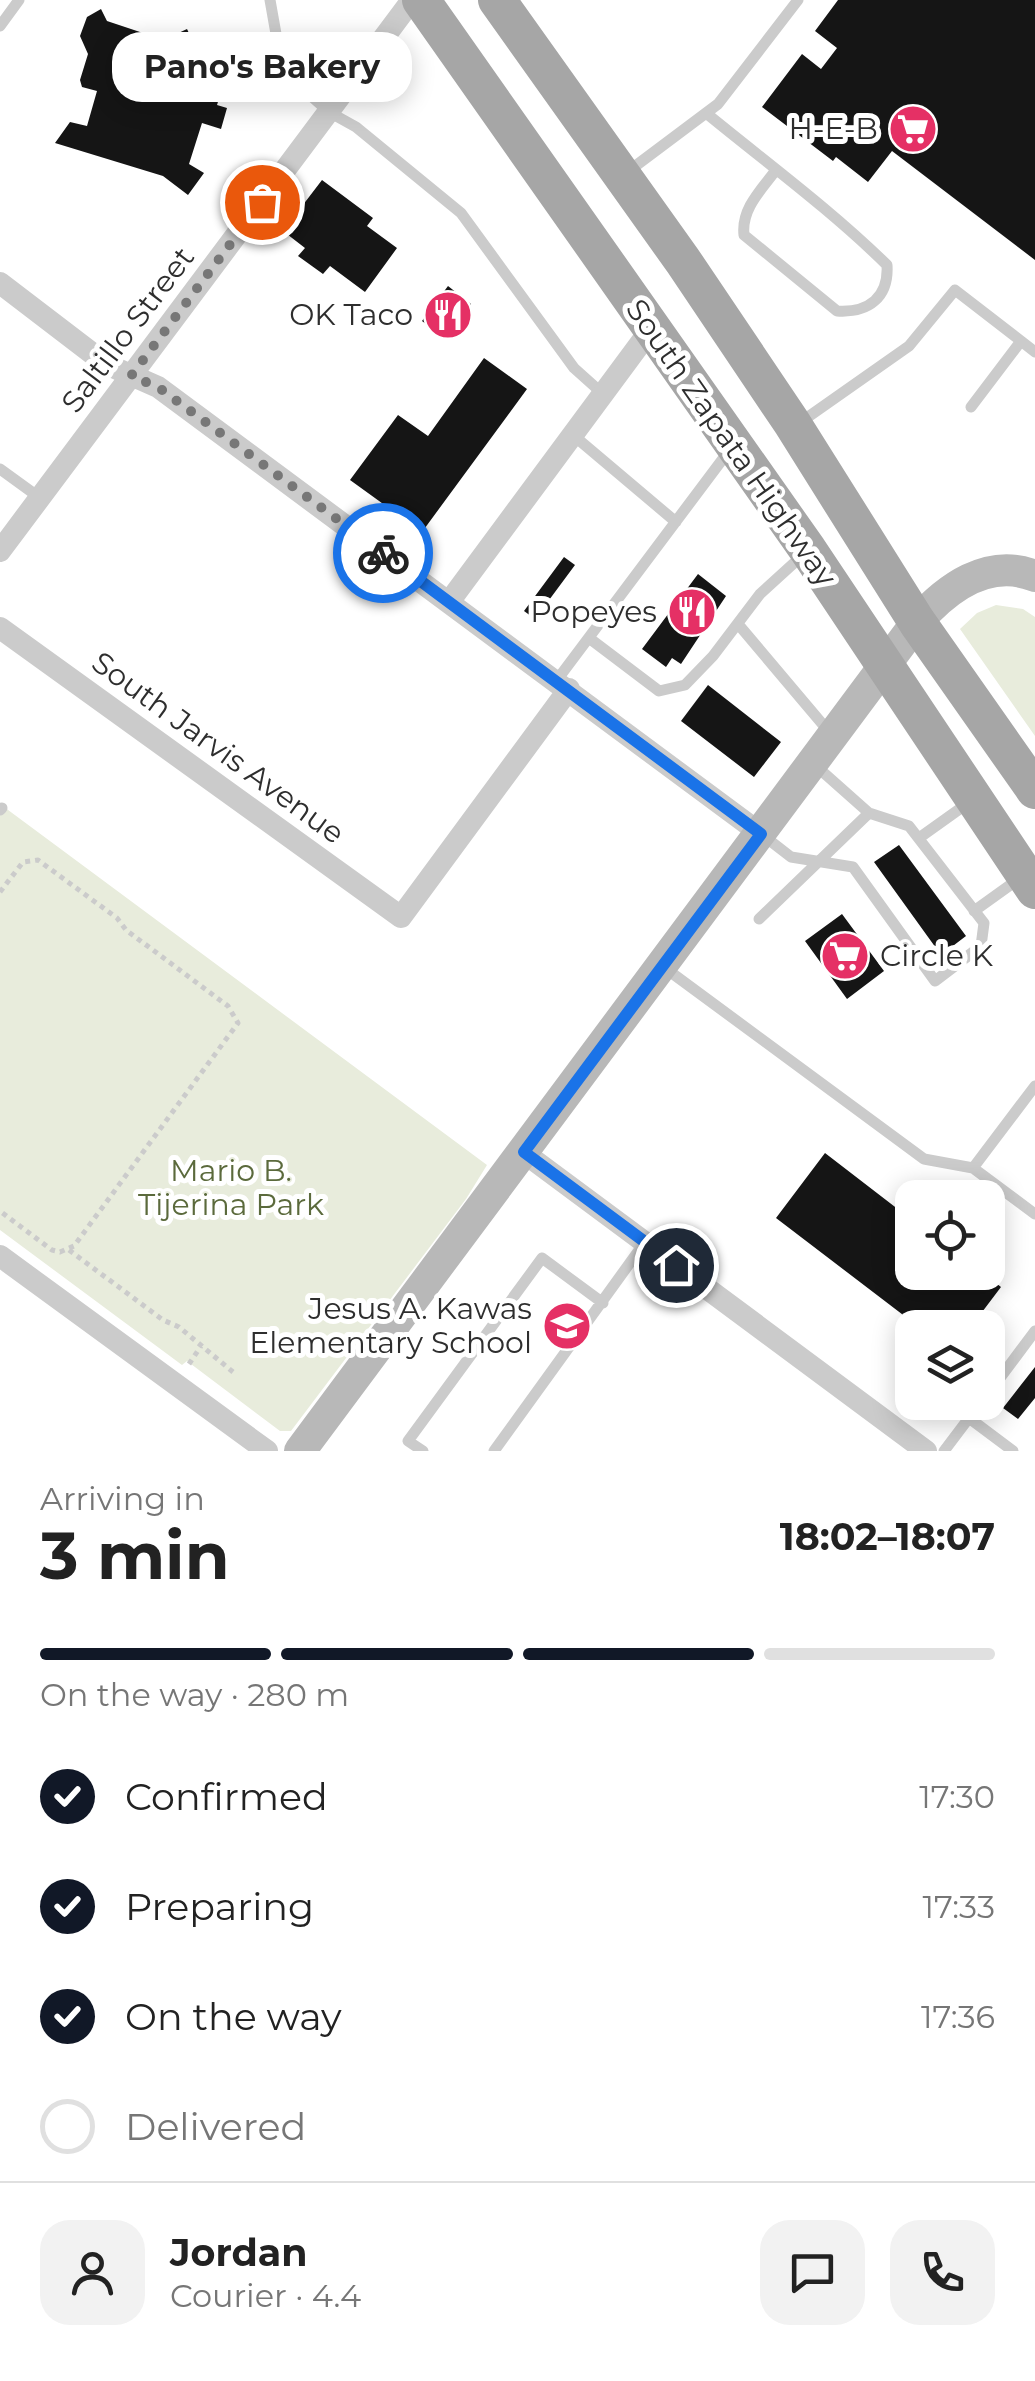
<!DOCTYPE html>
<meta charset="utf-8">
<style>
body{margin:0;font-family:Montserrat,sans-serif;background:#f2f2f2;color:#222;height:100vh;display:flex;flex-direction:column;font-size:38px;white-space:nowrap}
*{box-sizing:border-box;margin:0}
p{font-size:32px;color:#767676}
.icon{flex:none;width:55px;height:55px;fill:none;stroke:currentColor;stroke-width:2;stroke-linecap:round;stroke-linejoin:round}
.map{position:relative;height:1451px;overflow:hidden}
.side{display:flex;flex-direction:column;background:#fff;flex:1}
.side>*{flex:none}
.fabs{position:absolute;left:895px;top:1180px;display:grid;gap:20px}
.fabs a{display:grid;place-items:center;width:110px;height:110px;border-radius:20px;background:#fff;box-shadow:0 5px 25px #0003;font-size:50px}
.pin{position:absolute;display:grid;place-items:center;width:85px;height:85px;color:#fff;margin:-42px;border:5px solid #fff;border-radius:50%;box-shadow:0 2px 10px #0007}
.courier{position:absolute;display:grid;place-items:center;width:100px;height:100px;margin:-50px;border:8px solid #1a73e8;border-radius:50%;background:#fff;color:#222;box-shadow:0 2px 12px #0007}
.bubble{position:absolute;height:70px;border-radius:30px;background:#fff;box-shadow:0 5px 25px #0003;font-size:32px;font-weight:700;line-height:70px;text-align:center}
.overview em{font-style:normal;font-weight:700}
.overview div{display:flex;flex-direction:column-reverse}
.overview{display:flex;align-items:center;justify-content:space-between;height:170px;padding:0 40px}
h1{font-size:65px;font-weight:700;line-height:75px}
.bar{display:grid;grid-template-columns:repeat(4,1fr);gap:15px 10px;align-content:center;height:120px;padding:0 40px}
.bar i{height:12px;border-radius:8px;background:#e0e0e0}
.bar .selected{background:#111827}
.bar p{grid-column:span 4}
.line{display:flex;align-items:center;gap:25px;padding:0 40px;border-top:2px solid #e0e0e0}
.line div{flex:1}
.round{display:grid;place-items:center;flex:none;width:105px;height:105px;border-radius:30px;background:#f2f2f2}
ol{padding:0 40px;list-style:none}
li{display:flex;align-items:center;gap:30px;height:110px}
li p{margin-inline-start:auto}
li .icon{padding:10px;border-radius:50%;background:#111827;color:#fff;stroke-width:4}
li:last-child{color:#767676}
li i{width:55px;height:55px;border:5px solid #e0e0e0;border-radius:50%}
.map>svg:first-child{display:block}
</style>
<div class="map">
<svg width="1035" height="1451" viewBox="0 0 1035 1451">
<rect width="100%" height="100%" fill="#fff"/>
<path fill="#e8ecdc" d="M996 605 1023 609 1035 617V736L960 629 977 613Z
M0 804 487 1165 466 1199 291 1431H280L187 1361 182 1365 0 1230Z"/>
<path fill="#151515" d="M838 0H1035V260L892 151 868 182 836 157 833 161 762 107 802 54 821 69 837 48 815 31Z
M101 9 107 21 170 42 172 36 187 29 197 50 223 58 215 87 222 89 217 105 227 108 221 129 202 123 189 164 204 173 188 195 163 176 55 143 70 122 87 126 97 91 82 87 80 80 88 54 80 36 87 17Z
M322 180 373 218 367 226 397 248 365 292 330 266 323 274 298 256 305 248 283 231Z
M448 286 471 304 466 312 472 317 463 331 456 326 446 339 422 321Z
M484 358 527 389 422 532 350 480 398 415 428 436Z
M564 557 575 565 535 619 524 611Z
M698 574 726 596 681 664 672 658 666 667 642 649Z
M708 685 781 742 754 777 681 721Z
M899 845 966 936 941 955 874 862Z
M842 914 884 971 847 999 805 941Z
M825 1153 912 1220V1272H982L1001 1287 970 1328H912V1336L904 1330 911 1321 776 1218Z
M1035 1367V1398L1018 1419 1003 1408Z"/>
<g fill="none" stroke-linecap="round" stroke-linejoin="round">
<path stroke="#cbcbcb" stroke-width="5" stroke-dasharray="5 5" stroke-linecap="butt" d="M0 892 23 862 38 860 117 918 126 930 228 1006 238 1023 74 1246 60 1252 52 1250 0 1211
M69 1250 163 1320 179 1327 233 1372
M189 1364 201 1346"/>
<path stroke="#cbcbcb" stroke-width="11" d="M270 0 281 62 293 80 329 112 356 127 461 213 574 368 603 394
M0 26 19 0
M706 113C767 163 831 210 887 265 889 297 869 313 837 311L744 235C741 209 761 190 776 170
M626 173 718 104 798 0
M1021 341 1035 352
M798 424 909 346 955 290 1021 341 971 407
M573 435 676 522
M0 469 40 498
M738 624 830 733
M589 638 659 691 685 685 713 656 760 594 805 553
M557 680 731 448
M0 810 2 808
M764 836 791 857 853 867 935 981 981 946 984 923 909 826 869 813
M919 838 968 803
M974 911 1020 878
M759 919 869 813 816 766
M665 968 924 1159 973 1168 1035 1214
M973 1168 1035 1086
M988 1394 1035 1331
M969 1418 1013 1451
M423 1451 408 1441 542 1258 603 1303
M494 1451 645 1242
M944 1451 981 1402"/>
<path stroke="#cbcbcb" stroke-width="22" d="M0 283 106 364 158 387 761 834
M0 551 412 0
M449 602 651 329
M0 628 401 917 569 689
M523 1152 926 1451
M0 1256 267 1451"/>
<path stroke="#b8b8b8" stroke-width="32" d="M300 1451 917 622C946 589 988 557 1035 576"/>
<path stroke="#a6a6a6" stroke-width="38" d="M421 0 808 550 1035 890
M497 0 683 261 792 423 917 622 1035 790"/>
</g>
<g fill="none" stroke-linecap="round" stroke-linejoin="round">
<path stroke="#777" stroke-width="10" stroke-dasharray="0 18" d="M262 202 131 376 158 387 383 553"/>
<path stroke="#1a73e8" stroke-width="12" d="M383 553 761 834 524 1152 676 1265"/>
</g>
<defs>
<g id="supermarket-disc" transform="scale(2.5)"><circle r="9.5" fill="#e53065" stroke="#fff"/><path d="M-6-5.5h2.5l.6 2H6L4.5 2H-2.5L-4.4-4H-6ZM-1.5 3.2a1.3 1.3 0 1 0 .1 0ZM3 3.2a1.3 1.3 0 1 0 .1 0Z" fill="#fff"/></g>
<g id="restaurant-disc" transform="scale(2.5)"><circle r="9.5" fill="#e53065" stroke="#fff"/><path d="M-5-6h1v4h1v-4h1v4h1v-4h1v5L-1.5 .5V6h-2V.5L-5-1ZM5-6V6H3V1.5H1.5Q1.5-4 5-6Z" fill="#fff"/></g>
<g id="school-disc" transform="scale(2.5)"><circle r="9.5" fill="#e53065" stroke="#fff"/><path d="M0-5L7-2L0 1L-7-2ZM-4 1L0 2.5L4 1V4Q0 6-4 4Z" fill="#fff"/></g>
</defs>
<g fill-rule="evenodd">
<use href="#supermarket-disc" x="913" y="129"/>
<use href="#restaurant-disc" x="448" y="315"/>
<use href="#restaurant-disc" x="692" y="612"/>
<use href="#supermarket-disc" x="845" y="956"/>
<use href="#school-disc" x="567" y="1326"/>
</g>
<g text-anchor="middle" stroke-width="10" stroke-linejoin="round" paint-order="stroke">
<g font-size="30" fill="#2e2e2e" stroke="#fff" text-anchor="end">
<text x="878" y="139">H-E-B</text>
<text x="413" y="325">OK Taco</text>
<text x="657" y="622">Popeyes</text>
<text x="880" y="966" text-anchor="start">Circle K</text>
<text x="532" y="1319">Jesus A. Kawas<tspan x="532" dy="34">Elementary School</tspan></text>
</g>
<g font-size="30" fill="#2e2e2e" stroke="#fff">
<text transform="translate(128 330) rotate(-53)" y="10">Saltillo Street</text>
<text transform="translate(731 443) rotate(55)" y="10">South Zapata Highway</text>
<text transform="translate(218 748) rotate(36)" y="10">South Jarvis Avenue</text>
</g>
<g font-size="30" fill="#5b6a3c" stroke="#fff">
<text x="231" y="1181">Mario B.<tspan x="231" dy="34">Tijerina Park</tspan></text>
</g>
</g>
</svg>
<div class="fabs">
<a><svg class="icon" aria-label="locate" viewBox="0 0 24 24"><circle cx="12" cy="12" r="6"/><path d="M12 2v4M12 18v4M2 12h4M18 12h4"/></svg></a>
<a><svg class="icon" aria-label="layers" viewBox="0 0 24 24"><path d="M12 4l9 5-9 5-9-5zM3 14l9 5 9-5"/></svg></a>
</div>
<div class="pin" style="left:262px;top:202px;background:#ea580c"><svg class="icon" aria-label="bag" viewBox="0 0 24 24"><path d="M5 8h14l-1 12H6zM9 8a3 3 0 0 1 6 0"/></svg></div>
<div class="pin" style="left:676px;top:1265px;background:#1f2937"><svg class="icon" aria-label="home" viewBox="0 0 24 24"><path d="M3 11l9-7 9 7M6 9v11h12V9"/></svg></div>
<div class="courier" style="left:383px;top:553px"><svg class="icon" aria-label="bike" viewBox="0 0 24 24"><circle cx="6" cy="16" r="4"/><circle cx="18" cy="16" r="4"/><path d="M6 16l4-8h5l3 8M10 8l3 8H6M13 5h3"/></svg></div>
<div class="bubble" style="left:112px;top:32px;width:300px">Pano's Bakery</div>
</div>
<section class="side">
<div class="overview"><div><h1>3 min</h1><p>Arriving in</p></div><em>18:02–18:07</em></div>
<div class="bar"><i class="selected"></i><i class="selected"></i><i class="selected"></i><i></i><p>On the way · 280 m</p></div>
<ol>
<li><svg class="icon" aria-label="check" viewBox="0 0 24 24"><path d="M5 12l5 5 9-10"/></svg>Confirmed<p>17:30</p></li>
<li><svg class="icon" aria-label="check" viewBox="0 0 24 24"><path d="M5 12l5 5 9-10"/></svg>Preparing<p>17:33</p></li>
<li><svg class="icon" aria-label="check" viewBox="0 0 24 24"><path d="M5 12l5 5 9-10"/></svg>On the way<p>17:36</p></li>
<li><i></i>Delivered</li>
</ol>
<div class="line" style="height:180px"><a class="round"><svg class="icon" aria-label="person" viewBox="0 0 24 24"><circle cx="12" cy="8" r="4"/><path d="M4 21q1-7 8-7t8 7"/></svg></a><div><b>Jordan</b><p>Courier · 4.4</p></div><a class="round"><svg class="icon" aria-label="chat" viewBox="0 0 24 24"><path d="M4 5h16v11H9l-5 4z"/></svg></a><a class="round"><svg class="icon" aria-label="phone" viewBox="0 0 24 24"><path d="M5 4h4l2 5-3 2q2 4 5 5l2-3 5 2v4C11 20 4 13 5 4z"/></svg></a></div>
</section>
